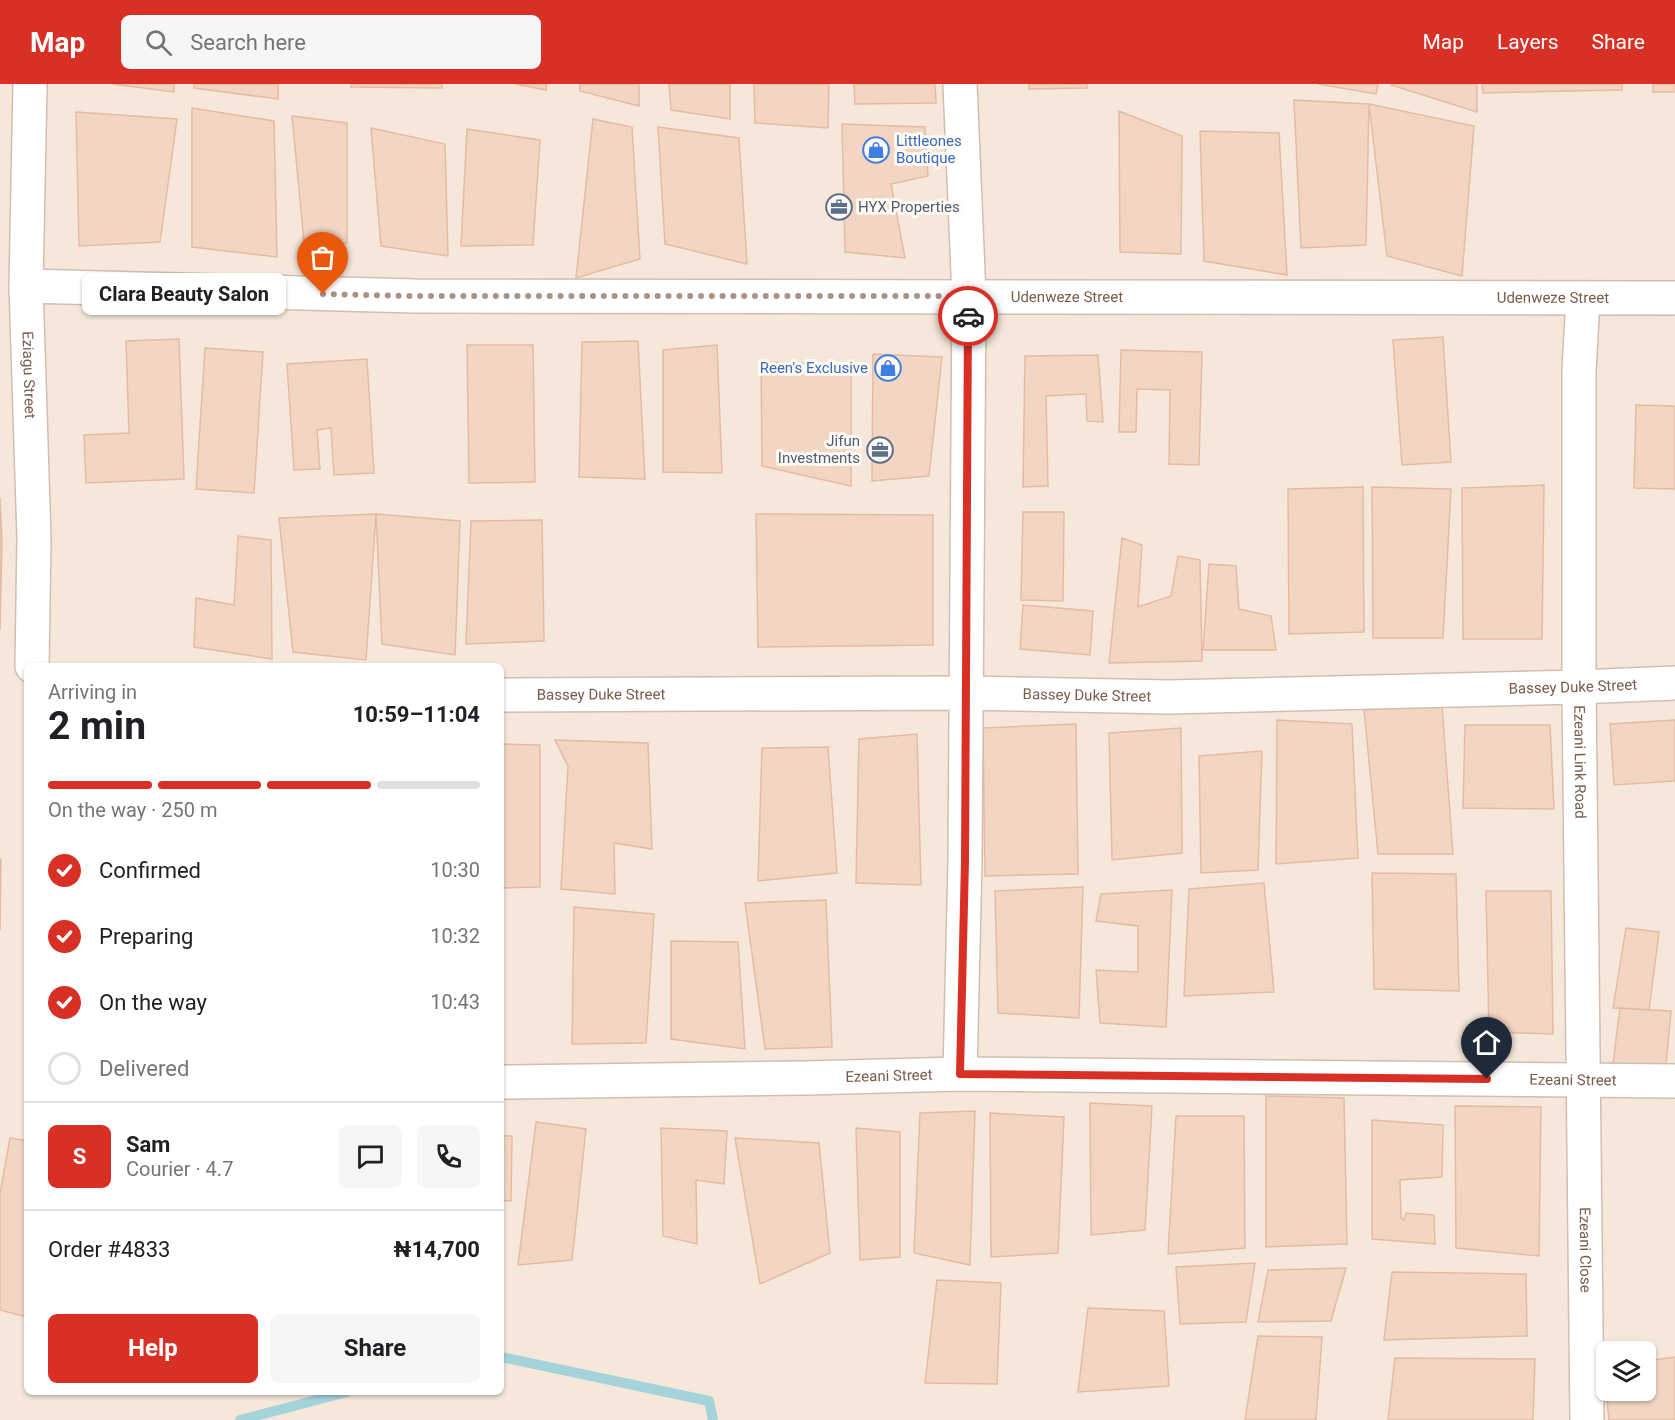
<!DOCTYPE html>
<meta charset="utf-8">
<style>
body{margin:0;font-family:Roboto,sans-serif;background:#f6f6f6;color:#202124;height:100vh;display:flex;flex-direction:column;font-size:22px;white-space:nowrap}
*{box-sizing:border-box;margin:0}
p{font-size:20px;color:#757577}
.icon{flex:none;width:33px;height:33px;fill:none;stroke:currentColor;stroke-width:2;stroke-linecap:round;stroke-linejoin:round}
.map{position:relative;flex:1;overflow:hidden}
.side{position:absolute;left:24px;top:579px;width:480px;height:732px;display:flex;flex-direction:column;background:#fff;border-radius:9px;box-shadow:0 2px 4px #0004}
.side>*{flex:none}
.fabs{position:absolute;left:1596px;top:1257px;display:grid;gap:12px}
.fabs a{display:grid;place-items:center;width:60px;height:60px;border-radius:9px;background:#fff;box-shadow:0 2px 4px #0004;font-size:30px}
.pin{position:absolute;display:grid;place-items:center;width:51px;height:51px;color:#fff;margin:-62px -26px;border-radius:50% 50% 50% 0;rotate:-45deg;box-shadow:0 0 6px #0007}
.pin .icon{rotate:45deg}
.courier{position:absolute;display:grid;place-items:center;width:60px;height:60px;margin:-30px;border:4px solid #d93025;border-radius:50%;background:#fff;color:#222;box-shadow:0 2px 8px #0007}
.bubble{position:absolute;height:42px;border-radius:9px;background:#fff;box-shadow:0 2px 4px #0004;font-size:20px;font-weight:700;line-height:42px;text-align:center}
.summary em{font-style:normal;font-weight:700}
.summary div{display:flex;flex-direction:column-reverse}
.summary{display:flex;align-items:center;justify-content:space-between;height:102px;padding:0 24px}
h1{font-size:39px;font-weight:700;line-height:45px}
.bar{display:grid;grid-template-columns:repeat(4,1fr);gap:9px 6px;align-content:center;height:72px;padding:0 24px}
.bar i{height:8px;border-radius:4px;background:#e0e0e0}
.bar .selected{background:#d93025}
.bar p{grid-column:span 4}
.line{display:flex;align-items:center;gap:15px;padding:0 24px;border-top:2px solid #e0e0e0}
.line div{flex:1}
.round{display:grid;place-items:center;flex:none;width:63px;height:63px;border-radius:9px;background:#f6f6f6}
ol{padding:0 24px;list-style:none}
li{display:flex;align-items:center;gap:18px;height:66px}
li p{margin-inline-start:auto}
li .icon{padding:6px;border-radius:50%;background:#d93025;color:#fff;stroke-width:4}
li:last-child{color:#757577}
li i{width:33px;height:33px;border:3px solid #e0e0e0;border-radius:50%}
.action{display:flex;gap:12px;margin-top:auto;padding:12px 24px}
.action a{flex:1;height:69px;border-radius:9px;background:#d93025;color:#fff;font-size:24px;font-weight:700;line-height:69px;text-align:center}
.action a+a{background:#f6f6f6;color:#202124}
header{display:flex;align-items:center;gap:36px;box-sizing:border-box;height:84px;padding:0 30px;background:#d93025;color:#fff}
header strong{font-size:28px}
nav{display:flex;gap:33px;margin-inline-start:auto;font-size:21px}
.search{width:420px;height:54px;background:#f6f6f6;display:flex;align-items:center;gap:15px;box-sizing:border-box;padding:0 21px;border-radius:9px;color:#757577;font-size:22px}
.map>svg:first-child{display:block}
</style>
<header>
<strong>Map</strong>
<div class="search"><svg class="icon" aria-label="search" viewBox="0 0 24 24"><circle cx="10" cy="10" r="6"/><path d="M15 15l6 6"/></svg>Search here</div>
<nav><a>Map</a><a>Layers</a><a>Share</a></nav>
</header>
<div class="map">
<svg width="1675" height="1336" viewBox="0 0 1675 1336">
<rect width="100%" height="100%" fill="#fdf6ec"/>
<path fill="#f5e8da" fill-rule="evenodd" d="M0 0H1675V1336H0ZM27 582H501V1308H27ZM1606 1268H1646V1306H1606Z"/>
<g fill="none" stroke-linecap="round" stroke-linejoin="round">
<path stroke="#a5d3da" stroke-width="10" d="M501 1273 709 1317 713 1336
M240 1336 347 1308"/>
</g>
<path fill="#f3d5c3" stroke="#e6bba3" stroke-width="1.5" d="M112 0H174V8Z
M194 0H278V15L194 4Z
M352 0H442V4L351 3Z
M515 0H547L546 6Z
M580 0H639V22L580 7Z
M669 0H730V35L671 26Z
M754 0H829L828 44 755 39Z
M854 0H935L936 19 855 20Z
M1029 0H1087V4L1029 5Z
M1318 0H1378L1376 10Z
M1391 0H1477V28L1391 1Z
M1482 0H1622V6L1483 9Z
M1653 0H1675V8H1653Z
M1294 16 1369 20 1366 161 1301 164Z
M1369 20 1474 42 1462 192 1387 172Z
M192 24 274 37 277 173 192 163Z
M1119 27 1182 52 1181 170 1120 168Z
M76 28 177 35 160 158 79 162Z
M292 32 347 39V159L305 168Z
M593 35 632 43 640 175 576 194Z
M842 40 925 43 928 92 891 100 905 174 845 168Z
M658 43 739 54 747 180 665 160Z
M371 44 445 60 448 172 381 162Z
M467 45 540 56 533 161 461 162Z
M1200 47 1279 49 1287 191 1204 177Z
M1443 253 1451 378 1402 381 1393 256Z
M179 255 184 395 86 399 84 351 129 349 126 257Z
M638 257 645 395 579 393 582 258Z
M467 261H533L535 398 469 399Z
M717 261 722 389 663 388V266Z
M205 264 263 268 254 409 196 405Z
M1121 266 1202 268 1199 381 1169 380 1170 306 1137 305 1136 348H1119Z
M873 270 942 273 929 392 872 397Z
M1098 271 1103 338 1087 337 1086 310 1046 312 1048 402 1023 403 1025 272Z
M367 275 374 389 334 391 331 344 317 346 320 385 294 386 287 280Z
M761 278 851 281V402L762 382Z
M1636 321 1675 322V405L1634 404Z
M1544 401 1542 555H1463L1462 404Z
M1363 403 1364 548 1289 550 1288 405Z
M1372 403 1451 405 1443 554H1373Z
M0 414 2 458 0 546Z
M1023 428H1064L1063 517 1021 516Z
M376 430 460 437 455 571 382 560Z
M376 430 366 576 293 568 279 434Z
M756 430 933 431V561L758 563Z
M542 436 544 557 466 560 471 437Z
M238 452 271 456 272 575 194 563 196 514 234 521Z
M1122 454 1142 461 1138 523 1171 512 1178 472 1200 476 1202 577 1109 579Z
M1209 480 1236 482 1239 525 1271 532 1276 566H1203Z
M1023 521 1093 527 1090 571 1020 565Z
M1442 622 1453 770H1378L1364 626Z
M1277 636 1352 640 1358 774 1276 780Z
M1675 636V697L1614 701 1610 640Z
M1076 640 1078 790 985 792 983 644Z
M1465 641H1550L1554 725 1463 724Z
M1181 644 1182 769 1112 776 1109 649Z
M917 650 921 801 856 799 859 655Z
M555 656 648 659 652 765 614 759 615 810 561 805 568 682Z
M501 660 540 661V803L501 804Z
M828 663 837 789 758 797 762 664Z
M1262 667 1258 786 1201 789 1199 672Z
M0 775H1L0 846Z
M1372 789 1456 790 1459 907 1374 905Z
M1264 799 1274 908 1184 912 1189 805Z
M1083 803 1079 934 998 929 995 807Z
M1172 806 1166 943 1100 939 1096 886 1138 888V842L1096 837 1101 810Z
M1486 807H1551L1553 950 1489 948Z
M826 816 832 963 765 965 745 819Z
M574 823 654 830 646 959 572 960Z
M1626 844 1659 848 1649 926 1613 924Z
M671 857 738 858 745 965 671 955Z
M1620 924 1671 927 1665 991 1612 987Z
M1266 1012 1344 1014 1347 1160 1266 1163Z
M1090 1019 1152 1022 1145 1146 1091 1151Z
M1455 1022 1541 1023 1539 1172 1456 1164Z
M975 1027 970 1181 914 1169 920 1029Z
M990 1029 1064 1033 1058 1169 991 1173Z
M1176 1032H1244L1245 1164 1168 1170Z
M1372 1036 1443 1041 1442 1093 1400 1096 1401 1134 1404 1136 1406 1129 1434 1131 1435 1160 1372 1155Z
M536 1038 586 1045 572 1176 518 1181Z
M661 1044 727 1047 724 1100 696 1096 697 1160 663 1152Z
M856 1044 900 1048V1173L860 1176Z
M501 1052H512L511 1117 501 1116Z
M10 1054 27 1057V1233L0 1226V1110Z
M735 1054 819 1059 830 1169 760 1200Z
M1255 1179 1246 1238 1180 1240 1176 1183Z
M1346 1184 1331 1237 1258 1238 1268 1186Z
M1392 1188 1526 1190 1527 1252 1384 1256Z
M937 1196 1001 1199 997 1300 925 1299Z
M1088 1224 1164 1227 1169 1302 1078 1308Z
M1258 1252 1322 1253 1316 1336H1245Z
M1675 1273V1336H1609L1604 1283H1606V1306H1646V1277Z
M1395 1274 1535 1275 1533 1336H1388Z"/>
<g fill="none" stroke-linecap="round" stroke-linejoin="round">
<g stroke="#d1beb0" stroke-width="36">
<g id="minor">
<path id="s1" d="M30 0 26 202 34 454 32 582"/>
<path id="s2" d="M26 202 415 212 1675 214"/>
<path id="s3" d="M1583 214 1579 287V603L1587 1336"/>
<path id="s4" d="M501 611 965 609 1170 613 1579 603 1675 599"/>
<path d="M960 990 965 777 969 212 960 0"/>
<path id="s5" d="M501 998 806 994 960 990 1675 997"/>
</g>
</g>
<use href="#minor" stroke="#fff" stroke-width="33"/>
</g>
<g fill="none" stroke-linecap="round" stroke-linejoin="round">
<path stroke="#a89285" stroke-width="6" stroke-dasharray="0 10.8" d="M323 210 415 212H969L968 232"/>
<path stroke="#d93025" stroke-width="8" d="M968 232 965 777 960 990 1487 995"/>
</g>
<defs>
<g id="shop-ring" transform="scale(1.35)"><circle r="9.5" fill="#fffaf3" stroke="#3f7fe0" stroke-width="1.5"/><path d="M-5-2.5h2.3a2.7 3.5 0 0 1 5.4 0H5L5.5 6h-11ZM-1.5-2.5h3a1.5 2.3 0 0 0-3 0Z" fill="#3f7fe0"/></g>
<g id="office-ring" transform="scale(1.35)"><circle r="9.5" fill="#fffaf3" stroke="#5c6f8a" stroke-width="1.5"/><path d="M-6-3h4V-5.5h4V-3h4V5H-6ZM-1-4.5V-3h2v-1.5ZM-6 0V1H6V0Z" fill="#5c6f8a"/></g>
</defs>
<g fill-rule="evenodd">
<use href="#shop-ring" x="876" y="66"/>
<use href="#office-ring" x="839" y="123"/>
<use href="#shop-ring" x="888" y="284"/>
<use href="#office-ring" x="880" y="366"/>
</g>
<g text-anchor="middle" stroke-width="6" stroke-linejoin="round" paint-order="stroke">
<g font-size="15" fill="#366cbe" stroke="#fffaf3" text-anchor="start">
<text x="896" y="62">Littleones<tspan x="896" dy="17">Boutique</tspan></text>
<text x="868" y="289" text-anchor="end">Reen's Exclusive</text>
</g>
<g font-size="15" fill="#4e5e75" stroke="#fffaf3" text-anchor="start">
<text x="858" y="128">HYX Properties</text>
<text x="860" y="362" text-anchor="end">Jifun<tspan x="860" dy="17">Investments</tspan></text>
</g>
<g font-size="15" fill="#7a5c4d" stroke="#fffaf3">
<text dy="5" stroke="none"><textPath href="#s2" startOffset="1041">Udenweze Street</textPath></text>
<text dy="5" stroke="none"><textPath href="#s2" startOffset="1527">Udenweze Street</textPath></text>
<text dy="5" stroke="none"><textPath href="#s1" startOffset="291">Eziagu Street</textPath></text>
<text dy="5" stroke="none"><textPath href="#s4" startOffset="1072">Bassey Duke Street</textPath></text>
<text dy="5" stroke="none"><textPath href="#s4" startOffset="100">Bassey Duke Street</textPath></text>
<text dy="5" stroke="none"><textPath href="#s4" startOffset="586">Bassey Duke Street</textPath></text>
<text dy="5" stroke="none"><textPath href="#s3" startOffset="464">Ezeani Link Road</textPath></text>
<text dy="5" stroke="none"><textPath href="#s5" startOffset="388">Ezeani Street</textPath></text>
<text dy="5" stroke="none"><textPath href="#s5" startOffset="1072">Ezeani Street</textPath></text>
<text dy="5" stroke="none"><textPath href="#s3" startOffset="952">Ezeani Close</textPath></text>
</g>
</g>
</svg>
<div class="fabs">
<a><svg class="icon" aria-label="layers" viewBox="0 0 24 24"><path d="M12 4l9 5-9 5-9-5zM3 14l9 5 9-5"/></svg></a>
</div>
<div class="pin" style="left:323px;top:210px;background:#ea580c"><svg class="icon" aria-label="bag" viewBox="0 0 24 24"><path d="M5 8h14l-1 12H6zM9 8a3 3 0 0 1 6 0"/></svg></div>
<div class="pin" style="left:1487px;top:995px;background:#1f2937"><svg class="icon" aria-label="home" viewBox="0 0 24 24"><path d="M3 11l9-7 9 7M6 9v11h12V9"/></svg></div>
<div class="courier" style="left:968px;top:232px"><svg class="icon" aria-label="car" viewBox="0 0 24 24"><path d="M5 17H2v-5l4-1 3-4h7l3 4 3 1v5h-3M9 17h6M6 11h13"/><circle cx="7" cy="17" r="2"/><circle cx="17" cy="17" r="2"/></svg></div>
<div class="bubble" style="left:82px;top:189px;width:204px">Clara Beauty Salon</div>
<section class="side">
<div class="summary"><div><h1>2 min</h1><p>Arriving in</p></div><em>10:59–11:04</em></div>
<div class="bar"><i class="selected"></i><i class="selected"></i><i class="selected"></i><i></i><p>On the way · 250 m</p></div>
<ol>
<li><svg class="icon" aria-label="check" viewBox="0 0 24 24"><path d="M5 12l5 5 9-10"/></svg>Confirmed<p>10:30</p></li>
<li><svg class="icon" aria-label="check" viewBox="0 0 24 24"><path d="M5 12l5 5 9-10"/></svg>Preparing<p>10:32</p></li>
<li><svg class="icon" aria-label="check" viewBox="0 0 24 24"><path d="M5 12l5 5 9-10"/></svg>On the way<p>10:43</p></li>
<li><i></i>Delivered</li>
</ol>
<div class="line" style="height:108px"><b class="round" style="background:#d93025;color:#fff">S</b><div><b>Sam</b><p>Courier · 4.7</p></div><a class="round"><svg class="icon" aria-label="chat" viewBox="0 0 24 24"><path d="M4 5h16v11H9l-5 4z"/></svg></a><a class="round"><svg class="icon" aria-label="phone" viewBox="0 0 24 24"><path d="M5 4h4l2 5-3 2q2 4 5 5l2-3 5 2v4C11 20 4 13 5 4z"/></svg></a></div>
<div class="line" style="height:78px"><div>Order #4833</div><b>₦14,700</b></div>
<div class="action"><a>Help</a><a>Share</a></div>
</section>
</div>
